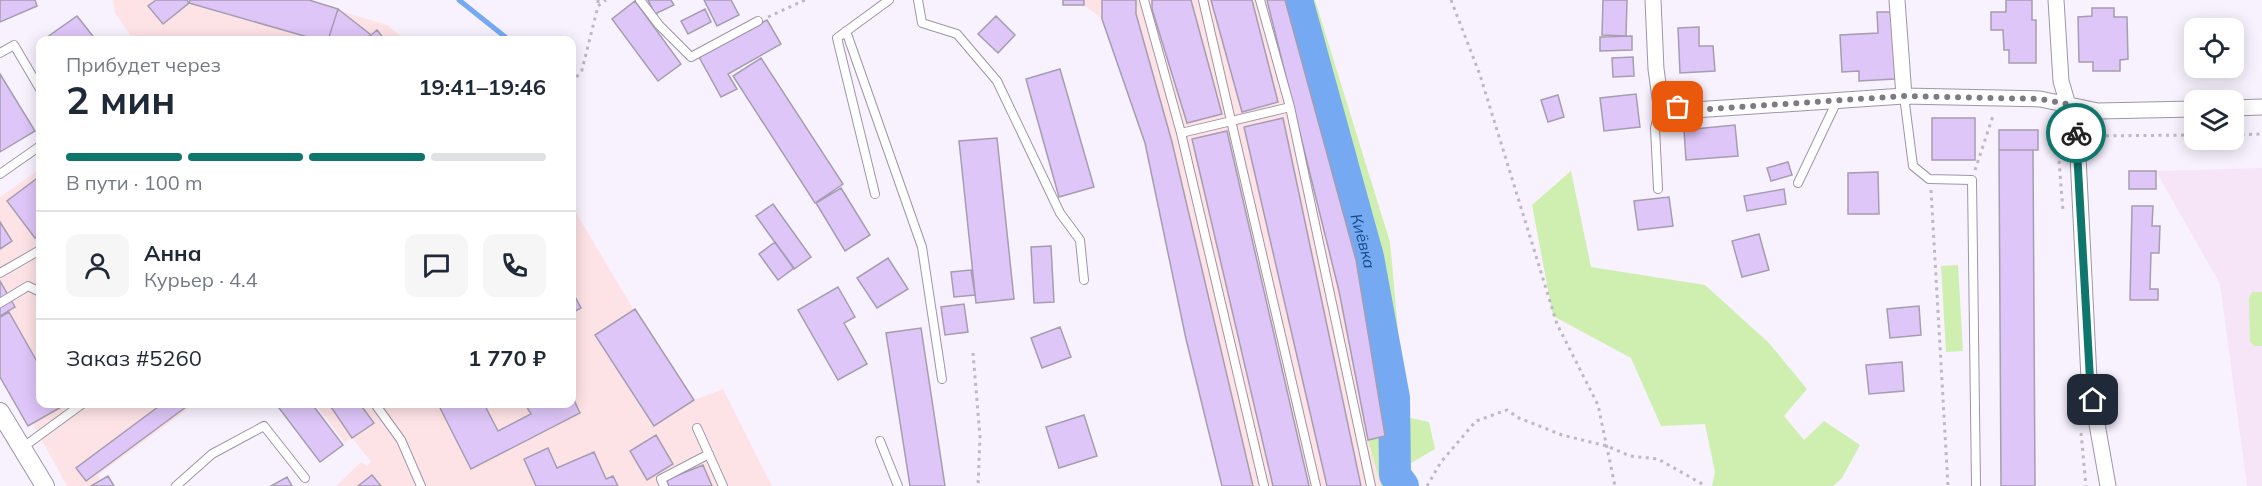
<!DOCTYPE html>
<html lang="ru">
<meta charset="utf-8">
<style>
body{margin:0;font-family:Mulish,sans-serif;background:#f6f6f7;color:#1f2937;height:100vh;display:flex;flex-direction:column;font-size:22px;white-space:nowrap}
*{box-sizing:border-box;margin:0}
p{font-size:20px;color:#747a83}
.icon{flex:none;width:33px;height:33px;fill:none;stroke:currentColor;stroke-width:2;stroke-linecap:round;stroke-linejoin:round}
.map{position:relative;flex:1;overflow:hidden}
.side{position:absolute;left:36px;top:36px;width:540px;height:372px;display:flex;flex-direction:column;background:#fff;border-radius:12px;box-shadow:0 3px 15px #0003}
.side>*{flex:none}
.tools{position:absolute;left:2184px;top:18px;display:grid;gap:12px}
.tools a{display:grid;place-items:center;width:60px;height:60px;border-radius:12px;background:#fff;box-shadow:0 3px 15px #0003;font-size:30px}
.pin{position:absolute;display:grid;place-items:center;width:51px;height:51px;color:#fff;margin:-26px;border-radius:12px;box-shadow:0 3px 9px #0006}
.courier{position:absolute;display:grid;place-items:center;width:60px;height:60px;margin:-30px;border:4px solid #0f766e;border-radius:50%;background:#fff;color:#222;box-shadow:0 2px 8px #0007}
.headline em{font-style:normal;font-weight:700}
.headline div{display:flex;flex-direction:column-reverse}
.headline{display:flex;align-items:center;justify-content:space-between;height:102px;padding:0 30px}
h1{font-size:39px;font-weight:700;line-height:45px}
.bar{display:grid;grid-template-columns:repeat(4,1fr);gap:9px 6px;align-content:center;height:72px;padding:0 30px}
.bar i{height:8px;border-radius:4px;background:#e0e1e3}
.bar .active{background:#0f766e}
.bar p{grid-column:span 4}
.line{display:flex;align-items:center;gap:15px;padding:0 30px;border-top:2px solid #e0e1e3}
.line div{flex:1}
.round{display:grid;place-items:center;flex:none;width:63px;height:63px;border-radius:12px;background:#f6f6f7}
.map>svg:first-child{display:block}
</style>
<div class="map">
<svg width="2262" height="486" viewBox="0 0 2262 486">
<rect width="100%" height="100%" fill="#f8f2ff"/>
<path fill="#fee3e6" d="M113 0H305L387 25 406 40H134L115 13Z
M1063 0H1285L1356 260 1385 436 1368 440 1381 486H1222L1186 339 1145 143 1102 19 1084 5H1063Z
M40 169V404H195L98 475 100 481 93 486H67L0 365V197Z
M572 206 644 327 639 338 694 400 723 389 772 486H336L361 462 367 466 371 462 352 438 345 443 315 404H572Z"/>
<path fill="#f6e5f6" d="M2262 168V486H2247L2220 284 2156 171Z"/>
<path fill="#ceefaf" d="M1285 0H1315L1390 242 1406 417 1429 422 1435 449 1406 466 1419 486H1381L1368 440 1385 436 1356 260Z
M1571 171 1591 267 1705 285 1769 343 1807 389 1784 416 1804 440 1824 421 1860 445 1842 478 1833 486H1712L1715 472 1705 424 1661 426 1631 358 1553 316 1532 205Z
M1958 265 1963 351 1946 352 1941 266Z
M2252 292H2262V346H2254L2250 341 2249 298Z"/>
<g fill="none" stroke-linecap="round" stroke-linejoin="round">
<path stroke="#75aaf2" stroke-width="5" d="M459 0 509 40"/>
<path stroke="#75aaf2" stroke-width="32" id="s1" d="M1297 0 1368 257 1394 398 1395 475 1403 486"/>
</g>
<path fill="#dec6f8" stroke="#a59db0" stroke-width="1.5" d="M0 0H35L37 6 0 22Z
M156 0H187L189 3 163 24 148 6Z
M190 0H309L338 9 328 40H318L189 3Z
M648 0H671L674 5 655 14Z
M704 0H731L739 15 717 26Z
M1063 0H1084V5H1063Z
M1102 0H1136V14L1172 142 1253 486H1222L1186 339 1145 143 1102 19Z
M1152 0H1191L1222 114 1187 123 1152 9Z
M1211 0H1252L1278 102 1242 112Z
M1267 0H1285L1356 260 1385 436 1368 440 1339 291Z
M1603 0H1627L1626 36 1602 35Z
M2006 0H2032V20H2036V63H2009V50H2004L2003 30H1991V12H2006Z
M635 1 681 64 658 81 612 19Z
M2092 8H2114V17H2127L2128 59 2120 60V71H2093V62H2079L2078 17 2092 16Z
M338 9 371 35 363 40H328Z
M705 9 711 22 688 34 681 21Z
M1877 12H1893L1895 79 1859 81V71L1842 72 1840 35 1878 33Z
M77 16 96 40H43Z
M996 16 1015 35 998 53 978 34Z
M767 20 781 44 728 74 737 89 721 97 699 57Z
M1699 27V46H1713L1715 71 1680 73 1678 28Z
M377 30 385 40H363L371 35Z
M1632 36V50L1600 51V37Z
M1633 57 1634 76 1613 77 1612 58Z
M761 58 843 184 815 203 733 76Z
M1060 69 1094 187 1059 197 1026 79Z
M0 74 35 131 0 152Z
M1636 94 1640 127 1604 131 1600 98Z
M1558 95 1564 117 1548 122 1541 100Z
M1283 118 1361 486H1327L1244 127Z
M1932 118H1975V160H1932Z
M1735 125 1738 156 1686 160 1684 130Z
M1999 130H2038V150H1999Z
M1227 131 1309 486H1273L1192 139Z
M997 138 1014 299 976 303 959 141Z
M1999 150H2033L2035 486H2001Z
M1788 162 1792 175 1771 181 1767 168Z
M2129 171H2156V189H2129Z
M1878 172 1879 214H1848V173Z
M40 176V233L35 238 7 201Z
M841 188 870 235 845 251 816 203Z
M1784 189 1786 204 1747 211 1744 196Z
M1669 197 1673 226 1638 230 1634 201Z
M773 204 811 257 794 269 756 216Z
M2132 206H2153L2152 226H2160L2159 253H2151L2150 289H2158V300H2130Z
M0 222 12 241 0 249Z
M1759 234 1769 270 1742 277 1732 241Z
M775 242 794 268 778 280 759 254Z
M1051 246 1054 302 1034 303 1031 247Z
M888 258 908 289 877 308 857 278Z
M971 270 975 295 954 297 951 272Z
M0 281 15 307 0 316Z
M838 287 855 317 844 323 867 364 838 380 798 310Z
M572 291 581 308 572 313Z
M964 304 968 332 945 335 941 307Z
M1919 306 1921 335 1890 338 1887 309Z
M635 309 694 400 654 426 595 335Z
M9 312 40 367V404H61L63 406 28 426 0 377V317Z
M1060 327 1071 357 1042 368 1031 338Z
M921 328 945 486H910L886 333Z
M1902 362 1904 391 1869 394 1866 365Z
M572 396 580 413 471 469 438 404H484L498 431 531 414 525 404H572Z
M162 404H190L86 481 76 468Z
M276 404H312L343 445 320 462Z
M329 404H360L374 423 352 438Z
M1084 415 1097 456 1059 468 1046 427Z
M656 435 673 464 647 480 630 451Z
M548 448 557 468 594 452 606 479 613 476 618 486H536L524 459Z
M703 465 712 486H669L666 480Z
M372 475 381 486H358Z
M108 476 114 486H91Z
M287 477 292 486H271Z"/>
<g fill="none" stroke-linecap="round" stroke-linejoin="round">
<g stroke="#9e95a8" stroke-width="10">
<path id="service" d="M640 0 659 25 691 57 758 21
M918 0 922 23 957 34 997 81 1060 213 1080 240 1084 280
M1144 0 1181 133 1264 486
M1203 0 1316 486
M1260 0 1290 107 1371 486
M846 31 922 247 942 379
M0 53 14 45 40 89
M1904 96 1913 166 1929 179 1972 180 1976 486
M1181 133 1290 107
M0 174 40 146
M1798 183 1837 101
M1658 189 1655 128 1661 105
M875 194 837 38 889 0
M0 273 40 250
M0 303 28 286 40 292
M375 404 401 440 421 486
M697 428 723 486
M880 441 898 486
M22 448 82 404
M176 486 212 454 264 426 305 478
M664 486 661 479 709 454"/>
</g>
<g stroke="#9e95a8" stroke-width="17">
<path id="minor" d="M1653 0 1656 69 1661 105 1694 110 1904 96 2040 99 2098 111 2194 109
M1897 0 1904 96
M2056 0 2061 81 2077 136 2089 379 2108 486
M2234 108 2262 107"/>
</g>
<g stroke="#9e95a8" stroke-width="20">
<path id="tertiary" d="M0 412 45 486"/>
</g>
<path stroke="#bdb8c3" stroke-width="3" stroke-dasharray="3 4.5" stroke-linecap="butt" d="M598 0V6
M1451 0 1480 75 1557 324 1598 405 1615 486
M768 17 805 0
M572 83 582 70 598 6 606 0
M2054 122 2057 135
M2061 135H2057L2063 211
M2234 135 2262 134
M2091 136 2194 135
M1975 170 1994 113
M1931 190 1948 486
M973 353 980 437 978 486
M2081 433 2086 486
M1427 486 1441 462 1476 421 1507 410 1519 418 1562 435 1607 446 1630 456 1658 459 1706 486"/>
<use href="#service" stroke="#fff" stroke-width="8"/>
<use href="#minor" stroke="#fff" stroke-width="15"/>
<use href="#tertiary" stroke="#fff" stroke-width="18"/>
</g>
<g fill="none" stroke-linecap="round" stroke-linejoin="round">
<path stroke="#7e7a84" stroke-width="6" stroke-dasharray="0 10.8" d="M1678 107 1694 110 1904 96 2040 99 2067 104 2076 133"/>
<path stroke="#0f766e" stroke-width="8" d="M2076 133 2090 379 2093 400"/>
</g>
<g text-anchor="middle" stroke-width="6" stroke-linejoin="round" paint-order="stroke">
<g font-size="16" font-style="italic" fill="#17498a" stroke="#fff">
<text dy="6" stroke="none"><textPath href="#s1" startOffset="250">Киёвка</textPath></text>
</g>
</g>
</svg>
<div class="tools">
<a><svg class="icon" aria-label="locate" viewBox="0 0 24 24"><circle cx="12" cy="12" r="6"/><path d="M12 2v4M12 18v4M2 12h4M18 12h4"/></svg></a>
<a><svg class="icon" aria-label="layers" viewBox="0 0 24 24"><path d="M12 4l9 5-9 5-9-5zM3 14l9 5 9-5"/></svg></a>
</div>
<div class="pin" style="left:1678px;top:107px;background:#ea580c"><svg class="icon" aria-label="bag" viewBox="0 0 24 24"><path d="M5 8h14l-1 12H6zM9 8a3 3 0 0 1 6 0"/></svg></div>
<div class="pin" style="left:2093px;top:400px;background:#1f2937"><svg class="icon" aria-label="home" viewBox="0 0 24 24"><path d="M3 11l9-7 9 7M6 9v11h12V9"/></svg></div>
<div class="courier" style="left:2076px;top:133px"><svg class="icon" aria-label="bike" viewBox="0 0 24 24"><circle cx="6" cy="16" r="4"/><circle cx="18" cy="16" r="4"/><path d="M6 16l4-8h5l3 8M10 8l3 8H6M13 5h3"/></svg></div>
<section class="side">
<div class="headline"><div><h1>2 мин</h1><p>Прибудет через</p></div><em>19:41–19:46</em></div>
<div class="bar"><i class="active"></i><i class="active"></i><i class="active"></i><i></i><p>В пути · 100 m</p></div>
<div class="line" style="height:108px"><a class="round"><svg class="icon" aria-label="person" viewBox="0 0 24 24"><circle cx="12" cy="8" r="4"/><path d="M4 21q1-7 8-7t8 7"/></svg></a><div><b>Анна</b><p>Курьер · 4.4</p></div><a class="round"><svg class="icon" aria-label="chat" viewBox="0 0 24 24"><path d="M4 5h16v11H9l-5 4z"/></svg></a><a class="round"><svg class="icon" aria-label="phone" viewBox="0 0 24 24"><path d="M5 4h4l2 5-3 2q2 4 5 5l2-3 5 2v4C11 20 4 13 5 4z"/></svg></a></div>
<div class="line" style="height:78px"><div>Заказ #5260</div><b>1 770 ₽</b></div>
</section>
</div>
